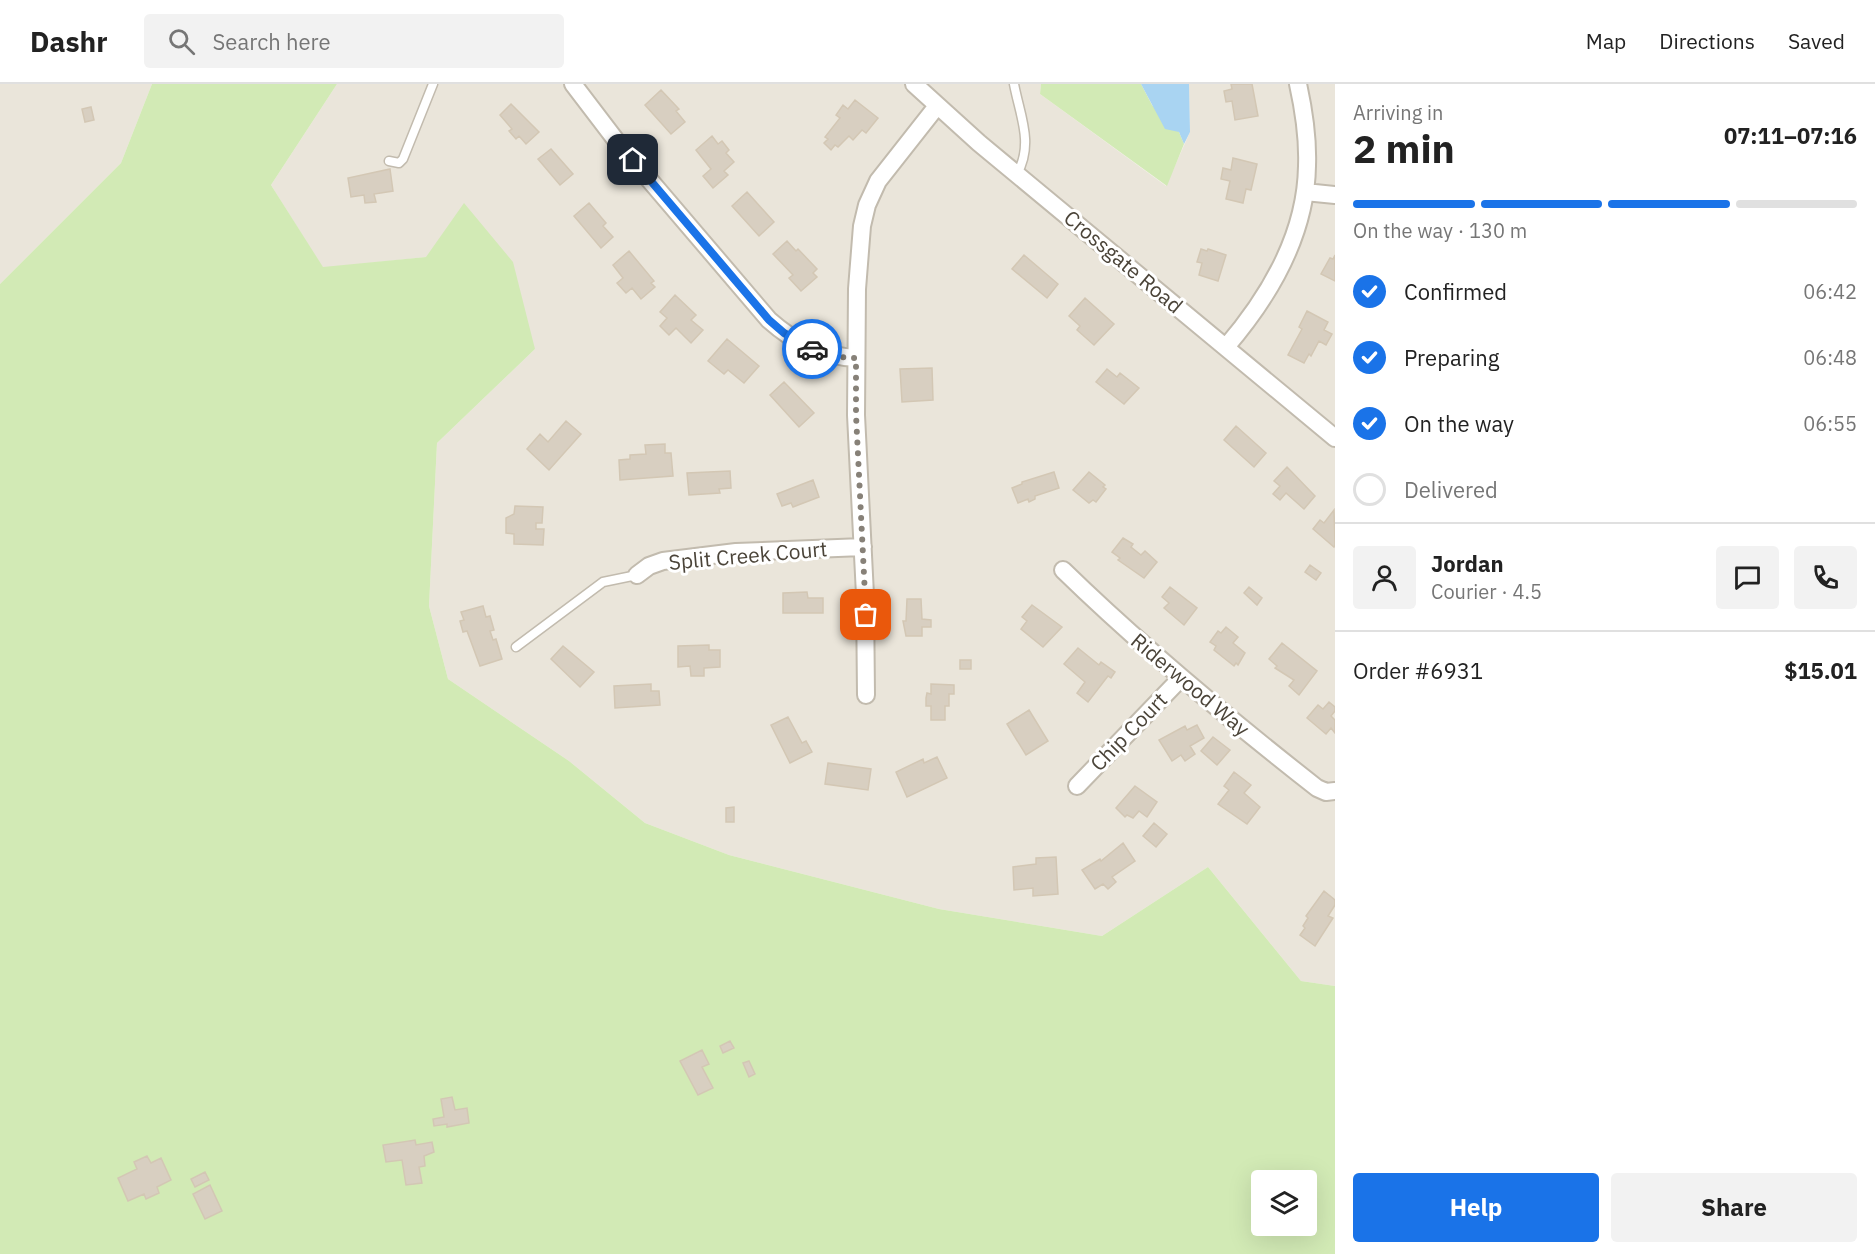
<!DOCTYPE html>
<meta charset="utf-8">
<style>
body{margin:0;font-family:"IBM Plex Sans",sans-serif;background:#f2f2f2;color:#222;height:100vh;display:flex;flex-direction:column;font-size:22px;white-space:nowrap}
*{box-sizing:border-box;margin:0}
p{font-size:20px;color:#767676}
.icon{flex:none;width:33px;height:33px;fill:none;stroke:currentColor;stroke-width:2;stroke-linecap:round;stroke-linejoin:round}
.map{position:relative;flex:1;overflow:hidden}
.side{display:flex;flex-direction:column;background:#fff;width:540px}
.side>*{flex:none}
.controls{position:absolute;left:1251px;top:1086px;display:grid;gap:12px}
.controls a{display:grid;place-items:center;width:66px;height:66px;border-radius:6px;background:#fff;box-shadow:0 6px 24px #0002;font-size:30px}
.pin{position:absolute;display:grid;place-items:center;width:51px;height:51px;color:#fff;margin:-26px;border-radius:12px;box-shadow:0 3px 9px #0006}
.courier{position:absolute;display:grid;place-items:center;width:60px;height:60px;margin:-30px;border:4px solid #1a73e8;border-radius:50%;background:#fff;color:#222;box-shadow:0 2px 8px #0007}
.summary em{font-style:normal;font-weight:800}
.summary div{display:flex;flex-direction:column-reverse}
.summary{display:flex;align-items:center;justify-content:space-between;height:102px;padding:0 18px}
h1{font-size:39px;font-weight:800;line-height:45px}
.bar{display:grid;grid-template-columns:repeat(4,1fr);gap:9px 6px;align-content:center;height:72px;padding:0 18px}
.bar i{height:8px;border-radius:4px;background:#e0e0e0}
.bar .on{background:#1a73e8}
.bar p{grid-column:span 4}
.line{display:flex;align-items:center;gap:15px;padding:0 18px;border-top:2px solid #e0e0e0}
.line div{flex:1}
.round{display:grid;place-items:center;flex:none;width:63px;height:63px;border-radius:6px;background:#f2f2f2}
ol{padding:0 18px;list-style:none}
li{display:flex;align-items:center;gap:18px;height:66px}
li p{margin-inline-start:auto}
li .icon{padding:6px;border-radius:50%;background:#1a73e8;color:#fff;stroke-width:4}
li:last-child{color:#767676}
li i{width:33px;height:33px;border:3px solid #e0e0e0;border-radius:50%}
.cta{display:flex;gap:12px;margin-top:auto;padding:12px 18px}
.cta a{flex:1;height:69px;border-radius:6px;background:#1a73e8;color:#fff;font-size:24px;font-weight:800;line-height:69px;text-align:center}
.cta a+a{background:#f2f2f2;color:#222}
header{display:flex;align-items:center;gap:36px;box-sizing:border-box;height:84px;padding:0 30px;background:#fff;border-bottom:2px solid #e0e0e0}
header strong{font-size:28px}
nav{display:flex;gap:33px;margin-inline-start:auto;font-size:21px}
.search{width:420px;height:54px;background:#f2f2f2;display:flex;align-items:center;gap:15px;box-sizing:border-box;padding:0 21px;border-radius:6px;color:#767676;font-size:22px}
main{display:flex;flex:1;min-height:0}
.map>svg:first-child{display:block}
</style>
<header>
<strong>Dashr</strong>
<div class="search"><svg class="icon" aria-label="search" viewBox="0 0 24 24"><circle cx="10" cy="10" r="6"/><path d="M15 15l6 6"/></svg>Search here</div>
<nav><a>Map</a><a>Directions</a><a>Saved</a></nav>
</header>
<main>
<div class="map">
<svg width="1335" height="1170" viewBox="0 0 1335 1170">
<rect width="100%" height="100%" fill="#f6f3ec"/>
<path fill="#eae5da" d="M0 0H152L121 79 0 200Z
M337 0H1041L1040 10 1166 102 1190 48 1189 0H1335V902L1301 897 1208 783 1102 852 939 825 729 771 645 739 569 677 448 595 429 522 437 359 535 265 426 173 323 184 271 101Z"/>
<path fill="#d2eab5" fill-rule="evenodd" d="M152 0H337L271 101 323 183 426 173 464 119 513 178 535 265 437 359 429 522 448 595 569 677 645 739 729 771 939 825 1102 852 1208 783 1301 897 1335 902V1170H0V200L121 79ZM1262 1096H1306V1142H1262Z
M1041 0H1141L1152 21 1179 48 1184 60 1167 102 1040 10Z"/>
<path fill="#a9d4f2" d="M1141 0H1189L1190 48 1184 60 1179 48 1165 45Z"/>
<path fill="#d8cfc1" stroke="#d3c7b4" stroke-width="1.5" d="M1231 0H1252L1258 32 1235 36 1232 17 1226 18 1224 7 1232 5Z
M661 6 679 25 676 27 685 38 671 50 645 21Z
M855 16 878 34 866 49 862 46 853 56 849 52 838 63 835 61 831 66 824 59 828 55 825 53 840 34 836 31 843 21 848 25Z
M511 20 539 48 526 60 519 52 516 55 509 47 512 45 500 31Z
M91 23 94 36 85 38 82 25Z
M712 52 718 60 722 57 729 66 726 69 734 78 724 87 728 91 713 104 703 92 711 85 696 66Z
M551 65 573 90 560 101 538 75Z
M1233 74 1257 80 1251 106 1246 105 1243 119 1226 115 1230 97 1221 95 1223 84 1231 86Z
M390 85 393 107 374 110 376 118 365 119 364 111 351 113 348 94Z
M747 108 774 138 759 152 732 122Z
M589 119 606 139 603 142 613 153 601 164 574 132Z
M787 157 796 167 798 165 817 185 813 189 817 193 801 207 789 194 793 191 773 170Z
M1201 165 1207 167 1208 165 1226 171 1218 197 1199 191 1202 179 1197 178Z
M629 167 654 197 651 199 655 203 641 215 632 204 626 209 617 199 623 194 613 181Z
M1024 171 1058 200 1047 214 1012 185Z
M1335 171V197L1321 190 1330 174 1333 175Z
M675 211 696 231 691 236 703 246 691 259 676 244 669 251 660 242 667 234 660 228Z
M1085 214 1114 240 1094 261 1077 246 1080 242 1069 232Z
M1307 227 1328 238 1324 246 1332 250 1326 261 1319 257 1311 272 1309 270 1304 279 1288 271 1302 245 1299 243Z
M727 255 759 282 744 299 728 286 724 290 708 277Z
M932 284 933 316 902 318 900 285Z
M1107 285 1117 293 1120 289 1139 304 1124 320 1096 298Z
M784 298 814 329 799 343 770 311Z
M566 337 581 350 549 386 527 365 540 350 548 358Z
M1236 342 1266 369 1254 383 1224 356Z
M665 360V369H671L673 392 620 396 619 376 630 375V371L646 370 645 361Z
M1287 383 1315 412 1304 425 1286 409 1280 416 1273 410 1280 402 1274 397Z
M730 387 731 404 719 405 720 409 689 411 687 389Z
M1054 388 1059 404 1035 412V415L1029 418 1028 415 1018 419 1012 404 1022 400V398Z
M1089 388 1105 401 1103 403 1106 405 1096 418 1093 416 1089 419 1073 406Z
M813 396 819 413 793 423 791 419 782 422 777 410Z
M515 422 543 423 542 439H536V445H544L543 461 514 460V450L506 449V434L514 430Z
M1334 426 1335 461 1334 463 1313 445 1320 436 1324 439Z
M1123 454 1133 460 1131 463 1141 471 1145 467 1157 478 1144 494 1118 476 1120 474 1112 468Z
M1310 481 1321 489 1316 496 1305 488Z
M1170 503 1197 524 1184 541 1164 524 1169 519 1162 513Z
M1249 503 1262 514 1257 521 1244 509Z
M807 508 808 514H823V529H783V509Z
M907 515H921L922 535 931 536V543H922V552H906L903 537H906Z
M1032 521 1062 543 1043 563 1021 545 1027 537 1022 533Z
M483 522 486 533 490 532 494 546 490 547 493 556 496 555 502 575 480 582 467 547 463 548 460 537 464 536 461 528Z
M1226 543 1238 553 1233 559 1245 569 1238 581 1236 579 1234 582 1214 566 1216 562 1210 558 1218 547 1221 549Z
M1282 559 1317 587 1299 611 1289 602 1294 596 1275 584 1277 582 1269 575Z
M709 561V566H720V583L704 584V592H691L690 582 678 583V562Z
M563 562 594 588 580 603 551 575Z
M1078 564 1099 581 1101 578 1115 588 1111 594 1108 592 1088 618 1077 609 1085 598 1064 580Z
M960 576H971V585H960Z
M651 600V607H659L660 621 615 624 614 602Z
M931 600 954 601V610H949V622H945V636H931V622H926V614L927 609 931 610Z
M1329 618 1335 623V627L1331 632 1335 636V649L1331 644 1326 650 1307 634 1318 621 1323 625Z
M1029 626 1048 657 1026 671 1007 640Z
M788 633 802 659 806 657 812 668 790 679 771 641Z
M1197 641 1204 654 1190 662 1195 670 1185 677 1181 671 1172 677 1159 656 1185 642 1187 646Z
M1213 653 1230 666 1217 681 1201 667Z
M937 673 947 694 907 713 896 688 923 675 924 679Z
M828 679 871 685 868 706 825 700Z
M1234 688 1251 701 1244 709 1260 723 1247 740 1218 720 1229 706 1224 702Z
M1135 702 1157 718 1147 733 1139 727 1133 734 1127 731 1125 733 1116 724Z
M734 723V738H726V724Z
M1154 739 1167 750 1156 763 1143 752Z
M1123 759 1135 777 1112 793 1116 798 1108 805 1103 800 1095 805 1082 786 1100 775 1101 777Z
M1056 773 1058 810 1033 812V804L1014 806 1013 783 1036 780V774Z
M1324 807 1335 816V821L1328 832 1333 834 1315 862 1300 851 1305 844 1303 842 1308 834 1306 832Z
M730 957 734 964 723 969 720 962Z
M702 966 709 980 702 983 713 1004 698 1011 680 977Z
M749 977 755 990 749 993 743 979Z
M452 1013 455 1026 467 1024 469 1039 447 1043V1040L434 1042 433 1035 444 1033 441 1015Z
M415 1056 416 1061 432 1058 434 1068 424 1072 425 1082 419 1083 422 1099 406 1101 402 1076 386 1078 383 1061Z
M147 1072 151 1079 161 1074 171 1096 157 1103 159 1109 146 1115 144 1110 128 1117 118 1094 137 1085 134 1078Z
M205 1088 209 1096 195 1103 191 1095Z
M210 1101 222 1127 205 1135 193 1110Z"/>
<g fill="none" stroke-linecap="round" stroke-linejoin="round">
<g stroke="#c2bbae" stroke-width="11">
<path id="service" d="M1014 0C1020 32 1034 59 1017 90
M389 77 399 79 403 75 433 0
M516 563 603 498 637 491"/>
</g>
<g stroke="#c2bbae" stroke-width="20">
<path id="minor" d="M573 0 618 59 769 236C795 259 821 272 856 274
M914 0 979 59 1335 354
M1305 108 1335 111
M1226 263C1269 213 1306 150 1307 82 1308 55 1304 27 1298 0
M1063 486C1143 564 1229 635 1317 704L1326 708 1335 707
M637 491 649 482 663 477 736 468 863 463
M866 611 865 511 856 331 857 205 862 142 867 121 878 97 937 22
M1077 702 1181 594"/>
</g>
<use href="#service" stroke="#fff" stroke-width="8"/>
<use href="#minor" stroke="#fff" stroke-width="16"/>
</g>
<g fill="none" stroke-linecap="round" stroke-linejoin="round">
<path stroke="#878178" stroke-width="6" stroke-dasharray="0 10.8" d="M812 265 840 273 856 274V331L866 531"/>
<path stroke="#1a73e8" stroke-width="8" d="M633 76 769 236 784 249 812 265"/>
</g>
<g text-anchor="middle" stroke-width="6" stroke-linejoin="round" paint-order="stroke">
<g font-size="21" fill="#4b4439" stroke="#fff">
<text transform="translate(1123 178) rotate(40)" y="7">Crossgate Road</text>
<text transform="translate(748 472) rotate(-5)" y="7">Split Creek Court</text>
<text transform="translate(1190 601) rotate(40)" y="7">Riderwood Way</text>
<text transform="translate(1129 648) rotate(-46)" y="7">Chip Court</text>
</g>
</g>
</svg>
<div class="controls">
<a><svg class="icon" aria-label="layers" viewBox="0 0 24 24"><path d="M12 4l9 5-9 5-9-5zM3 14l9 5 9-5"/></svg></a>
</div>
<div class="pin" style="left:866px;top:531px;background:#ea580c"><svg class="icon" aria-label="bag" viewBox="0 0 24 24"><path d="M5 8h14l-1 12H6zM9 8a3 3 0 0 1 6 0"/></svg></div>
<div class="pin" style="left:633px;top:76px;background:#1f2937"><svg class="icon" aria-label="home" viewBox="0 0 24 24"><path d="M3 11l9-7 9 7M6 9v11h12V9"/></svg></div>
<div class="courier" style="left:812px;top:265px"><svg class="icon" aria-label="car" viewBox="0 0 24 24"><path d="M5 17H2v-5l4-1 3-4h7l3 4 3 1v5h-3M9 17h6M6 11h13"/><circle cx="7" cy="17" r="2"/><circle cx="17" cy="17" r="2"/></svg></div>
</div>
<section class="side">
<div class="summary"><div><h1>2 min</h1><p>Arriving in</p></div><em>07:11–07:16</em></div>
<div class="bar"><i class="on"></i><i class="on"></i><i class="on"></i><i></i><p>On the way · 130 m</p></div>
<ol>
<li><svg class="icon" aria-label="check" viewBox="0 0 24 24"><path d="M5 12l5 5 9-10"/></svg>Confirmed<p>06:42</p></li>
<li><svg class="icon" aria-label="check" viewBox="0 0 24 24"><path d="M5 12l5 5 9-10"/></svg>Preparing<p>06:48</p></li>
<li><svg class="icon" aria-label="check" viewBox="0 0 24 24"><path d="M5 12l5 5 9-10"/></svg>On the way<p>06:55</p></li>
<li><i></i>Delivered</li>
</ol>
<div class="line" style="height:108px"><a class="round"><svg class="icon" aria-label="person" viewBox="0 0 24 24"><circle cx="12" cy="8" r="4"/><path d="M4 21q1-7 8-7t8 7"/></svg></a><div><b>Jordan</b><p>Courier · 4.5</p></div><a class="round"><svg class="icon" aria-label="chat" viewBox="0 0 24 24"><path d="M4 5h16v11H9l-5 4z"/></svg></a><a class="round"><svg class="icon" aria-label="phone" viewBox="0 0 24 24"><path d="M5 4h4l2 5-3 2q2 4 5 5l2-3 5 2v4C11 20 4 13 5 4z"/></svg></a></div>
<div class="line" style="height:78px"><div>Order #6931</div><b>$15.01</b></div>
<div class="cta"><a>Help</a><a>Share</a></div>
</section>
</main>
